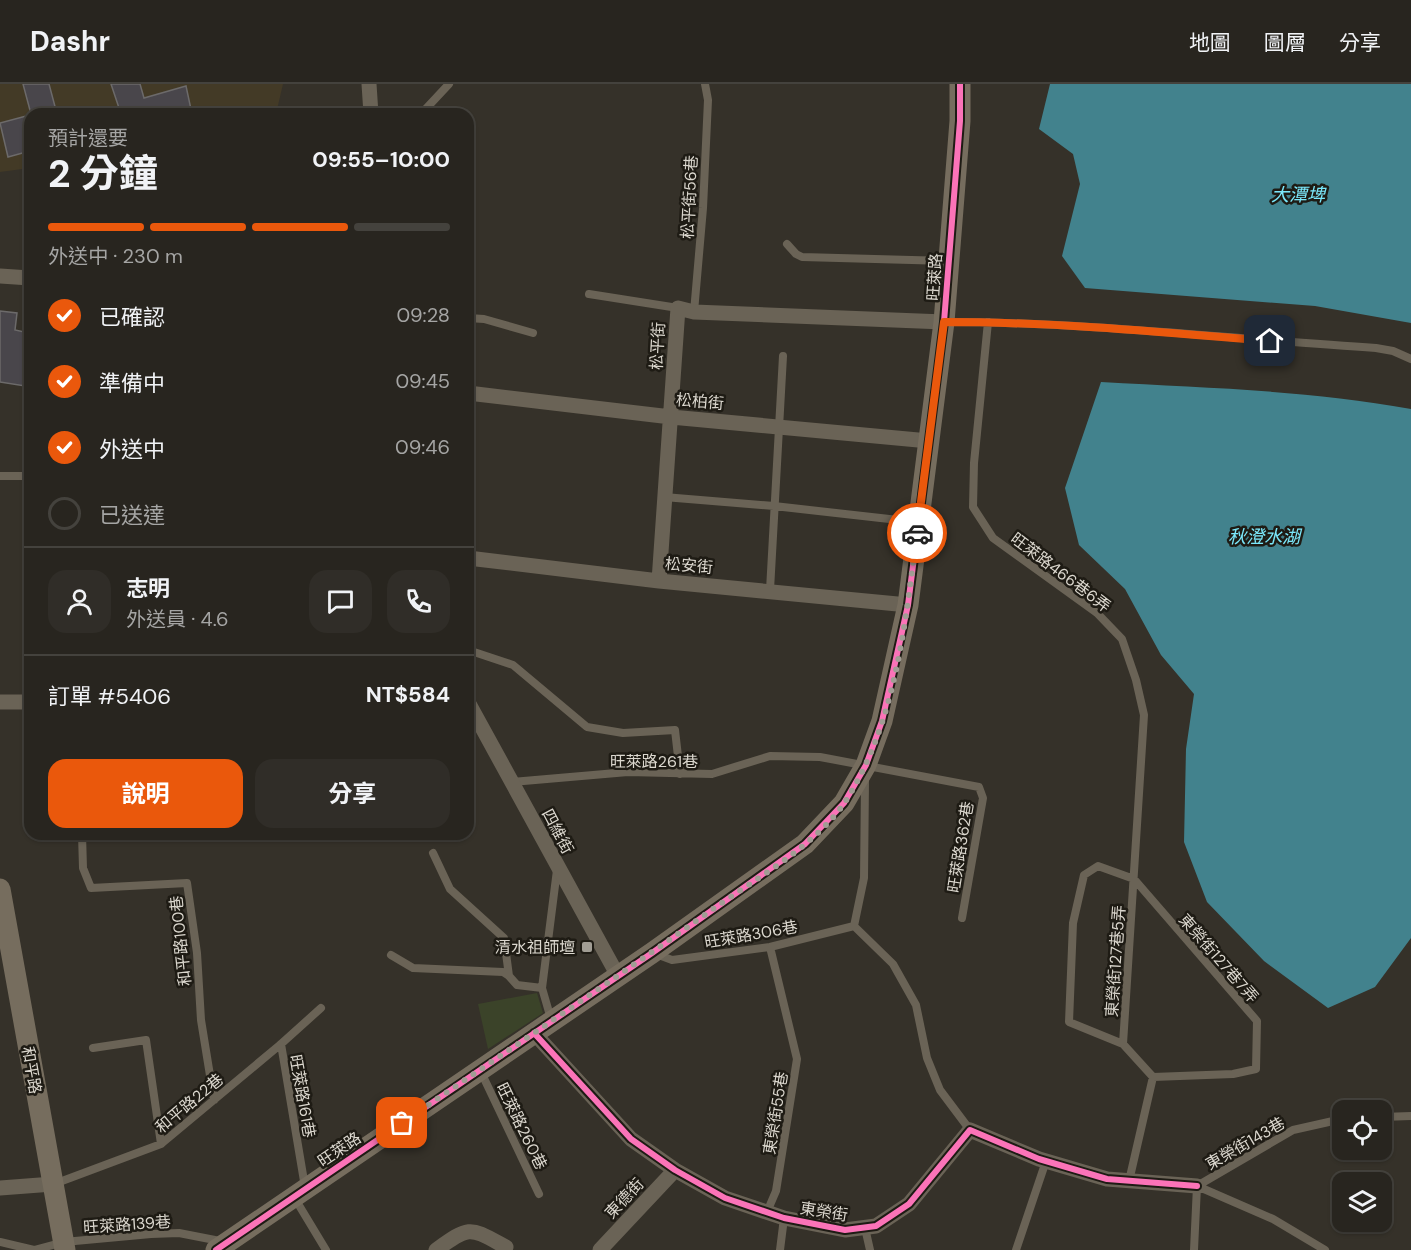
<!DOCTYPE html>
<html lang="zh-TW">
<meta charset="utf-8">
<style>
body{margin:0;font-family:"DM Sans","Noto Sans TC",sans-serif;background:#302d28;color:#f1f3f6;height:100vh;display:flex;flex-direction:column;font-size:22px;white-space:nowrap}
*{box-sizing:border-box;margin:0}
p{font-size:20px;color:#a5a5a4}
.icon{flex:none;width:33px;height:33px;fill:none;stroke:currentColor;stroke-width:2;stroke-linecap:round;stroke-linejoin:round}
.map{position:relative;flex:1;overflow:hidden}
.drawer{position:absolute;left:24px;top:24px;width:450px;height:732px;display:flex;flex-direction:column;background:#28251f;border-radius:18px;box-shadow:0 2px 4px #0004,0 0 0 2px #44423d}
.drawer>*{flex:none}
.buttons{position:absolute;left:1332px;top:1016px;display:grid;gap:12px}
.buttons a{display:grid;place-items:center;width:60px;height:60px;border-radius:12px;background:#28251f;box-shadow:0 2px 4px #0004,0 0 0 2px #44423d;font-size:30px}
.pin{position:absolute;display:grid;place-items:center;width:51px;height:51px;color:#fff;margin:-26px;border-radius:12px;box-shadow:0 3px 9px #0006}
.courier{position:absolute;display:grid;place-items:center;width:60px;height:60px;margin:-30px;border:4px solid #ea580c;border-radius:50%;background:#fff;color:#222;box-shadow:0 2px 8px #0007}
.head em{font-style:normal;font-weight:700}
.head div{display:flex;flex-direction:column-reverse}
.head{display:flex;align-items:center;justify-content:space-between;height:102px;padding:0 24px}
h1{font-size:39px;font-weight:700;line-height:45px}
.bar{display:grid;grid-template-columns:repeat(4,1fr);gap:9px 6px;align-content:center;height:72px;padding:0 24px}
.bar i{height:8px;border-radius:4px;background:#44423d}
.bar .current{background:#ea580c}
.bar p{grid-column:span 4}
.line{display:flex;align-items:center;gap:15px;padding:0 24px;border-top:2px solid #44423d}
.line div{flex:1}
.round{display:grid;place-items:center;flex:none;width:63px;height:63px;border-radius:18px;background:#302d28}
ol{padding:0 24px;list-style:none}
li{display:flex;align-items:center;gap:18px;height:66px}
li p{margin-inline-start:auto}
li .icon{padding:6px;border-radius:50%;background:#ea580c;color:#fff;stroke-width:4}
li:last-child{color:#a5a5a4}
li i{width:33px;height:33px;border:3px solid #44423d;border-radius:50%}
.action{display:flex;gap:12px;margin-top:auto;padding:12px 24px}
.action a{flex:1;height:69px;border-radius:18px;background:#ea580c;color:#fff;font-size:24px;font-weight:700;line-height:69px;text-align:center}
.action a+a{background:#302d28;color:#f1f3f6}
header{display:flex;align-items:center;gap:36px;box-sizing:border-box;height:84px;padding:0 30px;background:#28251f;border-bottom:2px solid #44423d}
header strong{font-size:28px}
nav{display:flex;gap:33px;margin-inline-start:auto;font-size:21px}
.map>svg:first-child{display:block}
</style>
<header>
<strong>Dashr</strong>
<nav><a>地圖</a><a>圖層</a><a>分享</a></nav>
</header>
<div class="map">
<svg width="1411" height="1166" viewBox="0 0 1411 1166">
<rect width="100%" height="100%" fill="#353129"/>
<path fill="#433a26" d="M0 0H283L276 30H30V84L0 88Z"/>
<path fill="#3b4329" d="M537 909 543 929 488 965 478 920Z"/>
<path fill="#42828d" d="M1050 0H1411V239L1315 222 1085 204 1062 172 1080 100 1073 70 1039 45Z
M1101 298C1207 304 1306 306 1411 325V854L1375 903 1328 924 1264 877 1207 818 1184 758 1186 665 1194 610 1161 571 1125 505 1079 461 1065 404Z"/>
<path fill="#49464b" stroke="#6c6a6a" stroke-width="1.5" d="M23 0H49L57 30H31Z
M111 0H140L144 14 186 2 192 30H121Z
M30 31V67L8 73 0 39Z
M0 227 17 229 15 246 29 249 27 262 30 263V275L25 302 0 298Z"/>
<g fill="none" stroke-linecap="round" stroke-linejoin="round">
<path stroke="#6a6356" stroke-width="8" d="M421 30 449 0
M787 160 796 170 802 173 948 177
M589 210 678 224
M694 228 703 124 708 16 705 0
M468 234 484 235 533 249
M944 238C1088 238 1232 255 1376 264L1393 267 1411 275
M988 238 974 379 973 423 993 454 1097 529 1122 555 1136 596 1144 631 1123 960
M0 392H30
M664 413 774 422 916 438
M770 506 783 272
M468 566 513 581 587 643 623 649 675 646 680 690
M865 697 864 794 854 842 893 880 916 921 927 974 940 1006 970 1046
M512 698 628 688 712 690 770 672 820 673 979 703 983 714 962 834
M82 750 83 784 91 804 187 799 197 869 201 936 214 1016
M433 769 450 805 504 854 509 892 517 901 542 904 551 935
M1098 782 1134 795 1257 937 1256 985 1233 990 1153 993 1123 960 1069 938 1073 839 1084 791Z
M656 870 672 876 770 863 854 842
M391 871 413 884 503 888 509 892
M542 904 557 786
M281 960 305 1103
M93 964 146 956 161 1060
M481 988 539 1110
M1382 1033 1411 1032
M1129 1097 1153 993
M54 1100 161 1060 281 960 321 924
M1197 1102 1293 1046 1342 1035
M1197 1102 1273 1135 1325 1166
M294 1113 326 1166
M767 1128 776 1107 797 975 770 863
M865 1144 870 1166
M0 1158 34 1166 64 1158 151 1150 179 1149 220 1157
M780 1166 784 1134
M1016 1166 1046 1077
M1194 1166 1197 1102"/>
<path stroke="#6a6356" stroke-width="15" d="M369 0 371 30
M0 192 30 194
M468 309 671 333 929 357
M468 474 659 497 908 521
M659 497 678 224 694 228 944 238
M0 618H30
M468 618 618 892
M534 949 631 1055 675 1086 725 1114 784 1134 845 1146 876 1142 909 1120 970 1046 1039 1075 1107 1095 1197 1102
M0 1104 53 1100
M436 1166C471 1141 469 1143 506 1163
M600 1166 675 1086"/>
<path stroke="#766d5e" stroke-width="21" d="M0 805 65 1166
M216 1166 652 869 805 760 844 719 866 681 882 637 908 521 944 238 960 37V0"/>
<g stroke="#1e1b14" stroke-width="10">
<path id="cycleway" d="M534 949 631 1055 675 1086 725 1114 784 1134 845 1146 876 1142 909 1120 970 1046 1039 1075 1107 1095 1197 1102
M216 1166 652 869 805 760 844 719 866 681 882 637 908 521 944 238 960 37V0"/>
</g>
<use href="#cycleway" stroke="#fb73b8" stroke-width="6"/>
</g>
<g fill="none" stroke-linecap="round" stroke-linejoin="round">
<path stroke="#a19d94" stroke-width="6" stroke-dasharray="0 10.8" d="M402 1039C507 967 612 897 716 823 757 794 816 761 845 718 896 639 905 540 917 449"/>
<path stroke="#ea580c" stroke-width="8" d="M917 449 944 238C1053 238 1162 248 1270 257"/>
</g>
<rect fill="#a19d94" stroke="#1e1b14" stroke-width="2" x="581" y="857" width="12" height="12" rx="3"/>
<g text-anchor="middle" stroke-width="5" stroke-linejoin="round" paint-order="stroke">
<g font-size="16" fill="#dbd7ce" stroke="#1e1b14">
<text transform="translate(689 113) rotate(-87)" y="6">松平街56巷</text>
<text transform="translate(934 193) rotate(-86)" y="6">旺萊路</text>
<text transform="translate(657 262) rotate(-87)" y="6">松平街</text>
<text transform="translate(700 317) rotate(5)" y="6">松柏街</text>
<text transform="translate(689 481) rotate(5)" y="6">松安街</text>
<text transform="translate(1061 488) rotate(37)" y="6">旺萊路466巷6弄</text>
<text x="654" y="683">旺萊路261巷</text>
<text transform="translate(558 747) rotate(62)" y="6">四維街</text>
<text transform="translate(960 763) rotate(-81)" y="6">旺萊路362巷</text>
<text transform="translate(751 850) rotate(-10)" y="6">旺萊路306巷</text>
<text transform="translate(180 857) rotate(-96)" y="6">和平路100巷</text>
<text transform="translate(1219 874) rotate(49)" y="6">東榮街127巷7弄</text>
<text transform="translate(1115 877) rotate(-86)" y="6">東榮街127巷5弄</text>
<text transform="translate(32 986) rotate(80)" y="6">和平路</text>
<text transform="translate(303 1012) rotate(80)" y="6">旺萊路161巷</text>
<text transform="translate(189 1019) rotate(-40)" y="6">和平路22巷</text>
<text transform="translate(775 1029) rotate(-81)" y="6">東榮街55巷</text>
<text transform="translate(522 1042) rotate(64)" y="6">旺萊路260巷</text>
<text transform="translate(1245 1059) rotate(-30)" y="6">東榮街143巷</text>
<text transform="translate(339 1065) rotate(-34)" y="6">旺萊路</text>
<text transform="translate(624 1114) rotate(-47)" y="6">東德街</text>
<text transform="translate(824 1127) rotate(9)" y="6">東榮街</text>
<text transform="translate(127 1140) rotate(-4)" y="6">旺萊路139巷</text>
</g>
<g font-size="16" fill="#dbd7ce" stroke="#1e1b14" text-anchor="end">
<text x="575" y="869">清水祖師壇</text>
</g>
<g font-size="18" font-style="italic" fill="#7be8fb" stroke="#1e1b14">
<text x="1298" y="117">大潭埤</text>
<text x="1264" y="459">秋澄水湖</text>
</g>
</g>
</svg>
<div class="buttons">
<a><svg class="icon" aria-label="locate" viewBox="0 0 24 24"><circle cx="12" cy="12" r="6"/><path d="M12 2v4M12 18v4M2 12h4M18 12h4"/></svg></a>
<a><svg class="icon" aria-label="layers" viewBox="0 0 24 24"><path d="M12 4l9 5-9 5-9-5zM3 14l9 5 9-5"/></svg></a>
</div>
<div class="pin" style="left:402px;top:1039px;background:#ea580c"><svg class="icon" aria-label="bag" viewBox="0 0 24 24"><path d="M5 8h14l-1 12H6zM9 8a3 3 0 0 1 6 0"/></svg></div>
<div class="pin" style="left:1270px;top:257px;background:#1f2937"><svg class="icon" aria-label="home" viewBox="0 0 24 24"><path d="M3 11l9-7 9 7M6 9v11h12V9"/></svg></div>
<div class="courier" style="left:917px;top:449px"><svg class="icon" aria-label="car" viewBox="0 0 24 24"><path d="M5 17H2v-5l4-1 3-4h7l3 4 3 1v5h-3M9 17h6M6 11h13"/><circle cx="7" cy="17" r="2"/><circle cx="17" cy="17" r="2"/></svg></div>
<section class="drawer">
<div class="head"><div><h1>2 分鐘</h1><p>預計還要</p></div><em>09:55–10:00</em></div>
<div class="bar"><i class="current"></i><i class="current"></i><i class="current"></i><i></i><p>外送中 · 230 m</p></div>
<ol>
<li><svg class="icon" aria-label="check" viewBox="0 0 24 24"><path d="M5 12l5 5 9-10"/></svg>已確認<p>09:28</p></li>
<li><svg class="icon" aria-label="check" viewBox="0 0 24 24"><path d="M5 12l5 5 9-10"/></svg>準備中<p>09:45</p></li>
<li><svg class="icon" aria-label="check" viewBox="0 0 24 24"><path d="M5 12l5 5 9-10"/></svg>外送中<p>09:46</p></li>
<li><i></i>已送達</li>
</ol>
<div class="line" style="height:108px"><a class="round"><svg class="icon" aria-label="person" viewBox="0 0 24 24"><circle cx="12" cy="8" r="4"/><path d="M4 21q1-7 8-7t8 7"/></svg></a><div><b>志明</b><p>外送員 · 4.6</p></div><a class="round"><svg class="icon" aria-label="chat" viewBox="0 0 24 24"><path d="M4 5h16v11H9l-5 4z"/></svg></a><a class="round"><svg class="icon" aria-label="phone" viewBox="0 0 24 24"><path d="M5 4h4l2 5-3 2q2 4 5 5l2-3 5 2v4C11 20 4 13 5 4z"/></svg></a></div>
<div class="line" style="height:78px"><div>訂單 #5406</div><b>NT$584</b></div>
<div class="action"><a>說明</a><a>分享</a></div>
</section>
</div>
